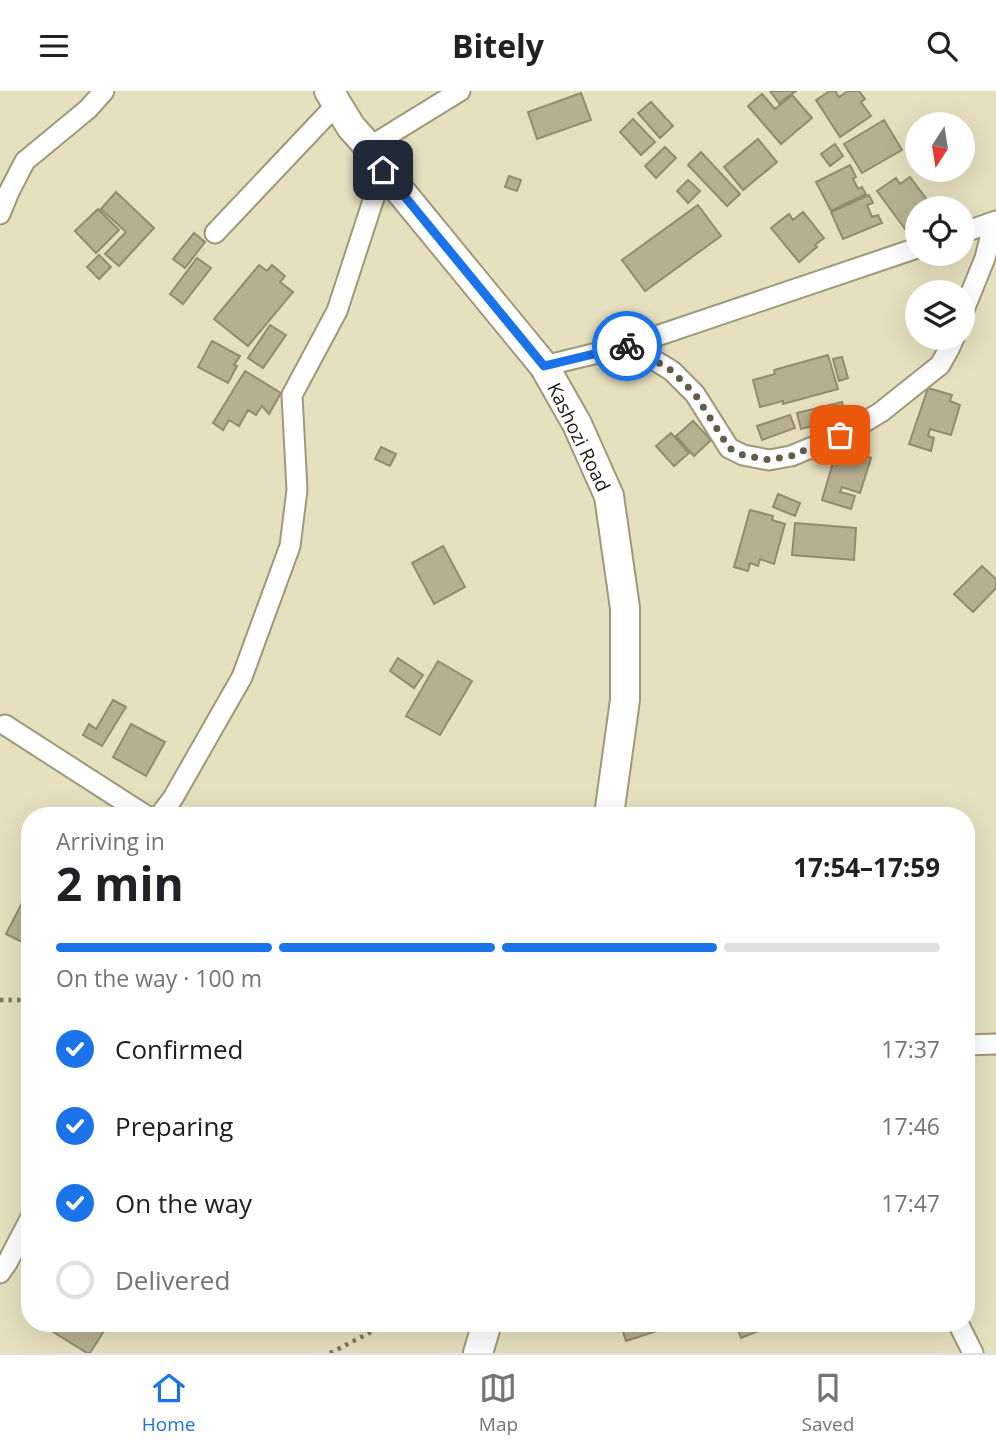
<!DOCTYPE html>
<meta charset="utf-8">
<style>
body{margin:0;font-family:"Open Sans",sans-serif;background:#f2f2f2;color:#202124;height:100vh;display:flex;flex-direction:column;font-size:26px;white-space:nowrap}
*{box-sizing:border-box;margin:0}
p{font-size:23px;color:#757577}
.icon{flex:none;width:38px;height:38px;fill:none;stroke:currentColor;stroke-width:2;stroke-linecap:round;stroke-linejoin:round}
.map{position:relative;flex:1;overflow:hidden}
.sheet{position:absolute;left:21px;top:716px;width:954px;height:525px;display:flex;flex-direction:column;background:#fff;border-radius:28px;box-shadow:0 7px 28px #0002}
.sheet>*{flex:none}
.needle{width:46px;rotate:192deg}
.buttons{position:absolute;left:905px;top:21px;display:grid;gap:14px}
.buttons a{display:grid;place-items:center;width:70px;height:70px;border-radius:50%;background:#fff;box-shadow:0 7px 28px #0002;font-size:35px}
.pin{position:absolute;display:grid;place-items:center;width:60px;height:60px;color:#fff;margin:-30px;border-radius:14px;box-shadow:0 4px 10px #0006}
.courier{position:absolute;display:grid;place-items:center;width:70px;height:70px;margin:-35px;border:5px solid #1a73e8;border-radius:50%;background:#fff;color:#222;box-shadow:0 2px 9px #0007}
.summary em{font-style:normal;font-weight:700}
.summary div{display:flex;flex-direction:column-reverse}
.summary{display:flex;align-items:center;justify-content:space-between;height:119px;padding:0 35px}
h1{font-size:46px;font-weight:700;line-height:52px}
.bar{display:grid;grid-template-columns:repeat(4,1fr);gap:10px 7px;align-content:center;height:84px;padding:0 35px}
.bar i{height:9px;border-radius:5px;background:#e0e0e0}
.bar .active{background:#1a73e8}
.bar p{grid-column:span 4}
ol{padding:0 35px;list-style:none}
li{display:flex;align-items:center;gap:21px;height:77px}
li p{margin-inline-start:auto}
li .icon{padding:7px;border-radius:50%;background:#1a73e8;color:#fff;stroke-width:4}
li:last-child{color:#757577}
li i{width:38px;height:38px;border:4px solid #e0e0e0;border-radius:50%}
header{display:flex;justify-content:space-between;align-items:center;height:91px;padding:0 35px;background:#fff;font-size:32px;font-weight:700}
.tabs{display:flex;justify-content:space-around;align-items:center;height:98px;border-top:2px solid #e0e0e0;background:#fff;font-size:19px;color:#757577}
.tabs a{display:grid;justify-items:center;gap:4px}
.tabs .active{color:#1a73e8}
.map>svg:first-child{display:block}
</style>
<header><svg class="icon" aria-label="menu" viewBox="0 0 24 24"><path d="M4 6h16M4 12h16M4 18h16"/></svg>Bitely<svg class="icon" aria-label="search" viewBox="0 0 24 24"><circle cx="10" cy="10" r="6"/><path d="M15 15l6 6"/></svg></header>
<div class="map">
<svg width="996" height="1262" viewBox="0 0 996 1262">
<rect width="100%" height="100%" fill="#e7e0bf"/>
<path fill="#b7b090" stroke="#928b6c" stroke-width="2" d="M770 0H796L779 12Z
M830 0H835L839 6 848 0H859L865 8 861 11 871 25 840 46 816 9Z
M581 2 591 29 537 48 528 21Z
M762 3 775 18 792 4 812 27 781 53 748 15Z
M651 11 673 35 660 47 638 22Z
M633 28 655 51 641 64 620 41Z
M884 29 902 59 862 82 844 53Z
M758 48 777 71 743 99 724 76Z
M835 53 843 65 830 75 821 63Z
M665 56 676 67 656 87 645 75Z
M701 61 740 103 727 115 688 74Z
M850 74 856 86 853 88 858 98 862 96 866 103 831 120 816 91Z
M509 85 521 89 517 100 505 96Z
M910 86 931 114 926 117H917V130L905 138 877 100 896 87 900 93Z
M688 89 700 100 688 112 677 100Z
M116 101 154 137 119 175 105 163 126 141 101 118Z
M869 104 873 112 867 114 872 126 878 124 882 132 843 148 831 121Z
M698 114 721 145 645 200 622 169Z
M98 118 119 139 96 162 75 140Z
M803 121 824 147 815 154 817 156 799 171 771 137 789 123 793 129Z
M194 142 205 151 185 177 173 168Z
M99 164 111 176 99 188 87 176Z
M197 167 211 177 183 213 170 203Z
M259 174 267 180 272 174 285 185 280 191 293 201 248 255 214 228Z
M270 234 286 244 263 277 248 267Z
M212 250 240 265 234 274 237 275 228 292 198 276Z
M828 264 838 298 783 313V310L760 316 753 289 775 283 774 279Z
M842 266 848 287 839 290 833 268Z
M245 280 281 302 269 323 262 315 256 324 248 319 239 335 229 329 223 339 213 332Z
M928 297 952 304 950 310 960 314 951 344 930 338 928 345 934 347 931 360 909 353Z
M842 311 846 326 801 338 797 322Z
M790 324 795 337 762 349 757 335Z
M693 330 711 349 694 365 676 345Z
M671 342 689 362 674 375 656 355Z
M839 351 862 358 861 364 871 367 860 402 842 396 840 401 855 405 851 418 822 409Z
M381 356 396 363 390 375 375 368Z
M778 403 800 412 795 425 773 416Z
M750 419 773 425 772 429 785 433 774 473 760 468 758 475 750 472 748 480 734 476Z
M795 432 856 437 854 469 792 464Z
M443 455 465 496 434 513 412 472Z
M982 475 996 488V497L973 521 954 503Z
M398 567 423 584 414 597 390 580Z
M438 570 472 590 440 644 406 625Z
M113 609 126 616 102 655 83 644 89 633 96 638Z
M131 633 165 651 146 685 113 666Z
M24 808 30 811V855L6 843Z
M47 1232H109L90 1262H87L45 1236Z
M620 1232H665L666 1237 626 1250Z
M735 1232H778L741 1247Z"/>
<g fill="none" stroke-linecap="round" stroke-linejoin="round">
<g stroke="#9f9879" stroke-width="23">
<path id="street" d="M369 56 460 0
M0 123 9 101 25 70 88 18 104 0
M215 142 337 13
M962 142 996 130
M962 224 985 167 994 131
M630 254 672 280 695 303 729 357 743 364 769 369 791 365 825 351 855 337 881 321 940 274 949 258 954 247
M544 275 630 254 917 157
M5 634 145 724
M160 724 173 707 242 586 290 455 297 399 292 304 337 220 383 79
M966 954 996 953
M0 1182 7 1172 30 1128
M958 1232 973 1262"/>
</g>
<g stroke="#9f9879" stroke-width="32">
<path id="secondary" d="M329 0 351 36 369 56 383 79 544 275 577 333 609 405 625 517V609L609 724
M478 1262 487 1232"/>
</g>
<path stroke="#7c7761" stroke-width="4.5" stroke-dasharray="3.5 5" stroke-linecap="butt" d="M0 909H30
M330 1262 389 1232"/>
<use href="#street" stroke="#fff" stroke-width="19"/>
<use href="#secondary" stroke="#fff" stroke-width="28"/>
</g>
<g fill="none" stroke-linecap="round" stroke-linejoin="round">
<path stroke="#615d49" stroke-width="7" stroke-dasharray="0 12.6" d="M627 255 630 254 672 280 695 303 729 357 743 364 769 369 791 365 840 344"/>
<path stroke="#1a73e8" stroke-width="9" d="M383 79 544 275 627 255"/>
</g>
<g text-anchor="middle" stroke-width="5" stroke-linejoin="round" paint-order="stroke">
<g font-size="19" fill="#19160a" stroke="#fff">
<text transform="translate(579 346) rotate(64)" y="7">Kashozi Road</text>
</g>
</g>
</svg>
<div class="buttons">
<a><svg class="needle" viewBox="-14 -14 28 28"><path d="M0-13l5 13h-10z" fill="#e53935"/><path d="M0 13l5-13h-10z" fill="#757577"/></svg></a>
<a><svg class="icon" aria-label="locate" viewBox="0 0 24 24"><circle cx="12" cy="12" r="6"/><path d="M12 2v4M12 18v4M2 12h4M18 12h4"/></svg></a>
<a><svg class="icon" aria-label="layers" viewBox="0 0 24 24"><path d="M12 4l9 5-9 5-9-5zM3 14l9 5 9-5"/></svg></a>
</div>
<div class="pin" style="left:840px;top:344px;background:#ea580c"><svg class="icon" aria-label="bag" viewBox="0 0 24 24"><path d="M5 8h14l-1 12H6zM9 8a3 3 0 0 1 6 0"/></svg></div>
<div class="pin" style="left:383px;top:79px;background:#1f2937"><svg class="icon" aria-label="home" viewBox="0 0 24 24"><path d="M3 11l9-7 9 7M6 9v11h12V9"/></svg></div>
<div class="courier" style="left:627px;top:255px"><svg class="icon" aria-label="bike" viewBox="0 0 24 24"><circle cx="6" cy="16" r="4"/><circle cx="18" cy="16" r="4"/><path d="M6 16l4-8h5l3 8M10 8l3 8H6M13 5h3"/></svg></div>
<section class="sheet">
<div class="summary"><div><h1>2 min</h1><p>Arriving in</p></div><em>17:54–17:59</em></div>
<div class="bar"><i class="active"></i><i class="active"></i><i class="active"></i><i></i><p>On the way · 100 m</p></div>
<ol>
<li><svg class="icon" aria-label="check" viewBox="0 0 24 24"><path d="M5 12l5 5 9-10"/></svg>Confirmed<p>17:37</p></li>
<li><svg class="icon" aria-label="check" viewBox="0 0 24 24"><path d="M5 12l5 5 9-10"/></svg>Preparing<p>17:46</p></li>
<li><svg class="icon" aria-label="check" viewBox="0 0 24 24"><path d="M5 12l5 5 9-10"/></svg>On the way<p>17:47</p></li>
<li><i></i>Delivered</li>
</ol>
</section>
</div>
<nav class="tabs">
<a class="active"><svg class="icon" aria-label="home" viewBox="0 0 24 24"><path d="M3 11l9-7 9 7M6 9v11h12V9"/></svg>Home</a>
<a><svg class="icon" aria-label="map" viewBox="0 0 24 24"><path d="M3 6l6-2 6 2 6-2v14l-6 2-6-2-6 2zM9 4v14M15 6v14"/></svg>Map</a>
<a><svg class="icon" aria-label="saved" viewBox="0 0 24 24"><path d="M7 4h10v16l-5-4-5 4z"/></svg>Saved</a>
</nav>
